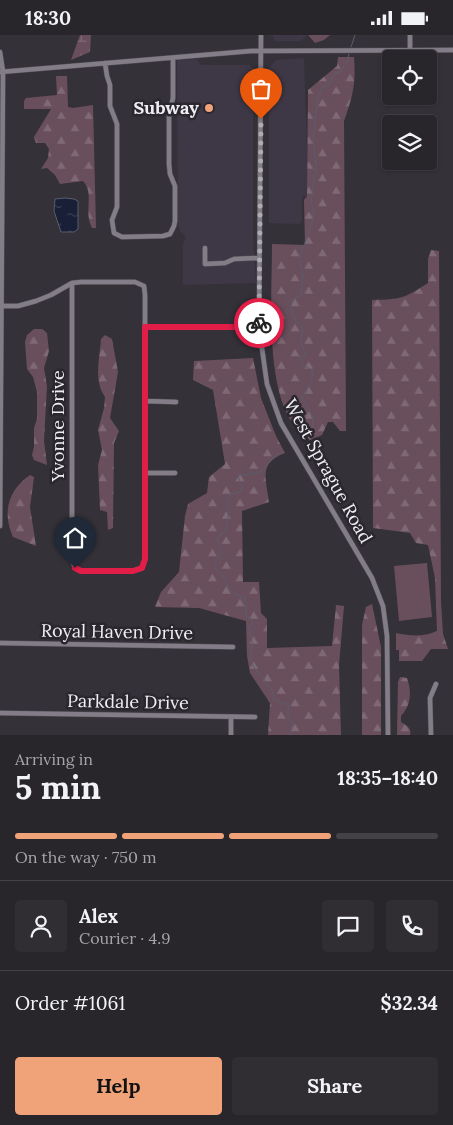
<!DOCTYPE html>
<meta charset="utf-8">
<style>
body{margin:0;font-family:Lora,serif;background:#302d33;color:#f1f3f6;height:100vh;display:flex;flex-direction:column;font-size:19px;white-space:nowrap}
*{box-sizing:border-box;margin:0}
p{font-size:16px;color:#a5a5a9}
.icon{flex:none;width:28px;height:28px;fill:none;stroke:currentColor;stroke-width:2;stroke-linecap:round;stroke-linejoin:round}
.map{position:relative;height:700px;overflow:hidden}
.panel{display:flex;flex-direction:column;background:#28252b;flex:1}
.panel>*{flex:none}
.controls{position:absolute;left:382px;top:15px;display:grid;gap:10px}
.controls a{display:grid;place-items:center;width:55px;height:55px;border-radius:5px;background:#28252b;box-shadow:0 1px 4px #0004,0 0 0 1px #444247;font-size:25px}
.pin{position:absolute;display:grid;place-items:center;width:42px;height:42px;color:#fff;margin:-51px -21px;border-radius:50% 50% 50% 0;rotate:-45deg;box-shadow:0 0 5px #0007}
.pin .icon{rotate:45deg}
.courier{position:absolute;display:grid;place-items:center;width:50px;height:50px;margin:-25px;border:4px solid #e11d48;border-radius:50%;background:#fff;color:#222;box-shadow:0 1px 6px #0007}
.overview em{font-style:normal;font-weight:700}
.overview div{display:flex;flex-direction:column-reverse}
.overview{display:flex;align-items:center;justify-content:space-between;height:85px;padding:0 15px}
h1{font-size:32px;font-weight:700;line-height:38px}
.bar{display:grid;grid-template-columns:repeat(4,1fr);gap:8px 5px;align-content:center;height:60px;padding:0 15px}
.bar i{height:6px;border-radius:4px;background:#444247}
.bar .active{background:#f0a279}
.bar p{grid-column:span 4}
.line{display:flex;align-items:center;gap:12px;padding:0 15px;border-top:1px solid #444247}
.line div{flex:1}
.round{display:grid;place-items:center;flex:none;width:52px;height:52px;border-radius:5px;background:#302d33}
.action{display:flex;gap:10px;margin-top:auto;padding:10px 15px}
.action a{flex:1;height:58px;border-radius:5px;background:#f0a279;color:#111;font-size:20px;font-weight:700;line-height:58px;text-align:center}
.action a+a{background:#302d33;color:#f1f3f6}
.status{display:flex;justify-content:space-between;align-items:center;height:35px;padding:0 25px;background:#28252b;direction:ltr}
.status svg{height:14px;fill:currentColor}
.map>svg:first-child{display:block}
</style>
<div class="status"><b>18:30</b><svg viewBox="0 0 49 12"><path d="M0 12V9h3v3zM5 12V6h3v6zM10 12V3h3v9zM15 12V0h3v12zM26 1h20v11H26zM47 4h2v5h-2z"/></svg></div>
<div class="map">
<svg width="453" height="700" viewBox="0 0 453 700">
<defs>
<pattern id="forest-firs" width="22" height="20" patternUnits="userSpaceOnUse" patternTransform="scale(1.25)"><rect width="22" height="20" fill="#694f5c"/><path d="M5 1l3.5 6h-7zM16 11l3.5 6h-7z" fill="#7f6974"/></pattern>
<pattern id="wetland-marsh" width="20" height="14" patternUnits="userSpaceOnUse" patternTransform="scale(1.25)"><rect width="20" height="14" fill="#694f5c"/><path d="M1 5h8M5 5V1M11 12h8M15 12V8" fill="none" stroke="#7f6974"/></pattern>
<pattern id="water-ripples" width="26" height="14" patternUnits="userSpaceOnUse" patternTransform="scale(1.25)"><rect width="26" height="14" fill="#181f36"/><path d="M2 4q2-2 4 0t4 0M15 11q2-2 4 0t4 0" fill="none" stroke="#3a4054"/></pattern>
</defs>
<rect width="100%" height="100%" fill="#353139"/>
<path fill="#3e3745" d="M268 0H308L301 6H274V2Z
M304 23 307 112V161L302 162V186L300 189 269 188V33L276 25Z
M197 24 201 30H249L253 33V200L256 248 183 250V209L186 202 180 196 178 189 177 25Z"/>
<path fill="url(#forest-firs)" d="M308 0H330L324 5 315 8Z
M338 22H354C356 49 353 61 344 86L346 396H340L333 387H328L322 400 310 405C302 397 292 389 287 379 266 334 272 258 272 209L305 210 304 165 307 161 308 55 337 31Z
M56 41H67L68 72 73 73 93 70 96 193H92C83 177 95 159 83 146L60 149 55 140 47 133 41 134 48 123 49 114 45 108H36L34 102 51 74H24V66L26 63 57 60Z
M431 215 439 216 441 567 443 599 448 614H431L422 626H399V615H396V598C410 601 424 602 437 596L435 543 428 510 416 508 410 498 373 493 372 265C402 264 403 264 428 248V224Z
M34 294H42L47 298 49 316 44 333 47 351 44 406 47 430 34 425 32 420 34 412V393L37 384V357L33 342 27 334 25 307 27 300Z
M105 300 112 304 118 337 110 383 119 396 114 408 113 493 108 495 107 477 100 475 98 430 102 415 98 395 104 373 105 362C93 345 100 322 101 304Z
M253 323 261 363 276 401 285 418C258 428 266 444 269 467L242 476 243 547H259L261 578 267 584V613L332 611 336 570 344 571 339 630 341 700H268L270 668 250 638 247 621 246 586 199 573 155 572 161 557 179 537 185 481 188 469 207 458 209 442 225 429 213 355 193 345 194 326Z
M30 440 34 442 30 472 36 511 13 502C2 478 8 455 30 440Z
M372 569 381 612V700H362V590L366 572Z
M400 642 407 643C412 657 411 670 401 681V687C406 690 412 693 410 700H397L398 647Z"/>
<path fill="url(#wetland-marsh)" d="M80 0H91L90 17 71 25Z"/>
<path fill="#694f5c" d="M427 528 432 582 399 586 394 531Z"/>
<path fill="url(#water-ripples)" stroke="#595d6f" d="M65 163 74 164 78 166V194L74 197H61L54 176 55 164Z"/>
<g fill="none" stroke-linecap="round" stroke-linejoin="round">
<path stroke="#595d6f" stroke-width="1" d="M351 12 355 0
M306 402C320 393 310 373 302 363 307 356 314 344 312 335 305 331 300 331 301 322L305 320C305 314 301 311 301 305 301 301 304 297 302 293 302 290 299 289 297 287 291 279 290 273 293 264L301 260 303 237 300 230V222L314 181 311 166 316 132 313 104 318 61 323 52 329 49 335 38 340 37 347 26 349 19
M278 418 260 437 238 441 242 452 241 457 231 459 228 463V486L225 496 217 503 220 512V521L214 528 215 533 226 545 228 553 235 559 245 563 246 582 251 583 253 590 249 591 252 606 251 624 253 631 271 653 275 665 289 670C287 679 287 682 293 689L290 700"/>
<g stroke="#545057" stroke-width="5.5">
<path id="minor" d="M261 0 259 292 267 349 281 388 372 543 383 571 387 601 388 700
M410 15V0
M0 17 3 37 0 491
M105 28 107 41 110 50V71L117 89V172L112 185 114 198 122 202 163 201 170 199 174 191 175 186V151L170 139 169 129V80L173 63V23
M0 37 251 16 453 15
M205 213V229L225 228 234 224 259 223
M2 271H18L36 266 51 260 72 248 81 247H135L144 251 145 260V524L142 533 133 536H81L75 533 72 524V248
M145 292H259
M145 366 176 367
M145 438H175
M0 608 233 612
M0 678 255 682
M231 682V700
M431 700 430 663 436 649"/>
</g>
<use href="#minor" stroke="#827d87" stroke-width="4.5"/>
</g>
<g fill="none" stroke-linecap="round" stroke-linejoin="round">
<path stroke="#afabb2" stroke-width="5" stroke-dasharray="0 9" d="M259 288 261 84"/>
<path stroke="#e11d48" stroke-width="6" d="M75 533 81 536H133L142 533 145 524V292H259V288"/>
</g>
<circle fill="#f0a279" stroke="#2b272f" stroke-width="2" cx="209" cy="73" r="5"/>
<g text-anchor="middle" stroke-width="5" stroke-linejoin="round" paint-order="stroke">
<g font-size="18" font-weight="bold" fill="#f0edf3" stroke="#2b272f" text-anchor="end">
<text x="199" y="79">Subway</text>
</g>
<g font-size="18" fill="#f0edf3" stroke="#2b272f">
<text transform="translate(58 391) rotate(-90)" y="6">Yvonne Drive</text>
<text transform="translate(328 436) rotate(61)" y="6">West Sprague Road</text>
<text transform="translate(117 597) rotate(1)" y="6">Royal Haven Drive</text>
<text transform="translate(128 667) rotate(1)" y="6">Parkdale Drive</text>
</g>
</g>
</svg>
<div class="controls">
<a><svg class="icon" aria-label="locate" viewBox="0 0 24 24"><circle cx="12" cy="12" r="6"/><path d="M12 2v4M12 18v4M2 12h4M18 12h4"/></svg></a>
<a><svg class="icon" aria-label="layers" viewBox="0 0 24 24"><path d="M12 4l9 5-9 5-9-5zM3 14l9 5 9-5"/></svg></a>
</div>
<div class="pin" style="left:261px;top:84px;background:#ea580c"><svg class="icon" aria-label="bag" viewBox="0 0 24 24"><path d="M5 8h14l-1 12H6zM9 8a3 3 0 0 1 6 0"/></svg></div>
<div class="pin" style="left:75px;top:533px;background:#1f2937"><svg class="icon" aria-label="home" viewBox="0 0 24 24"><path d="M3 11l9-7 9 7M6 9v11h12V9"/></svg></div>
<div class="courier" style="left:259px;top:288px"><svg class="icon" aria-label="bike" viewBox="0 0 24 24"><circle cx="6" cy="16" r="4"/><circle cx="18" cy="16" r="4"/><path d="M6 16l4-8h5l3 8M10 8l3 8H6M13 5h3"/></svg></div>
</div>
<section class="panel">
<div class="overview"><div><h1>5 min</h1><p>Arriving in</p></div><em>18:35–18:40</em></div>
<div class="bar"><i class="active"></i><i class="active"></i><i class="active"></i><i></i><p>On the way · 750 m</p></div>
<div class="line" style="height:90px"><a class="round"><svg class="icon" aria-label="person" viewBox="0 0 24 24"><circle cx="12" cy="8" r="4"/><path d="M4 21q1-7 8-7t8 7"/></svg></a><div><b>Alex</b><p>Courier · 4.9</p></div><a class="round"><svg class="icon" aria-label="chat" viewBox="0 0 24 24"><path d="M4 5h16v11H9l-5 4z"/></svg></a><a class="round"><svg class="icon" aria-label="phone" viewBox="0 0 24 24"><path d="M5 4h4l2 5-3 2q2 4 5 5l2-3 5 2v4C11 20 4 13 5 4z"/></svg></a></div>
<div class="line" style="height:65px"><div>Order #1061</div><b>$32.34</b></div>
<div class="action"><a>Help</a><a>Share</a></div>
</section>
